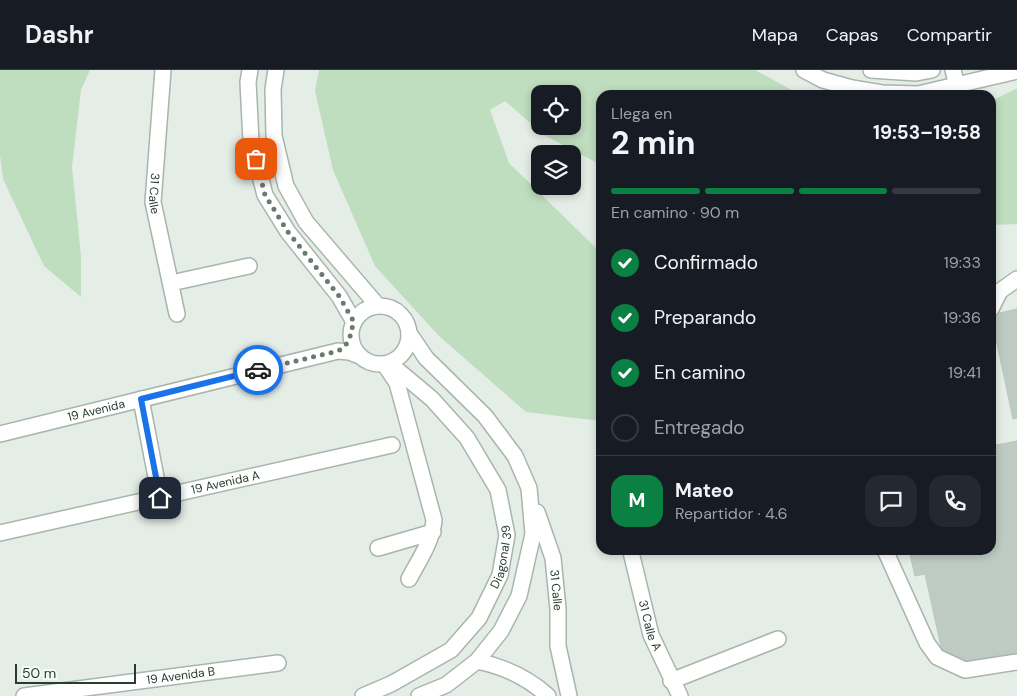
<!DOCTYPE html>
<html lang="es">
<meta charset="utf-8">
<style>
body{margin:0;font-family:"DM Sans",sans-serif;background:#242831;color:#f1f3f6;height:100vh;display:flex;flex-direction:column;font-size:19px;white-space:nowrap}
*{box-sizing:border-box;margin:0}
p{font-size:16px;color:#9ea1a6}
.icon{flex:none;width:28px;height:28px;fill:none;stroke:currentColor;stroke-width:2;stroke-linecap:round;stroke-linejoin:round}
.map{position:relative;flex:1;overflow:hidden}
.details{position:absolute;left:596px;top:20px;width:400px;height:465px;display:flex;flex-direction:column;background:#171b24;border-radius:15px;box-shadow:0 2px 8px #0003}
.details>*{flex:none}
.fabs{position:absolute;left:531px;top:15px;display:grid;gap:10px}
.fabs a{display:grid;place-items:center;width:50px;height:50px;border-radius:10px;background:#171b24;box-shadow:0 2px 8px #0003;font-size:25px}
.scale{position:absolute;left:15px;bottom:12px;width:121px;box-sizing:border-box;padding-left:5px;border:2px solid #253e31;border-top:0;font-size:14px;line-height:18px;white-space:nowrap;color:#253e31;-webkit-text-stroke:4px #f5faf6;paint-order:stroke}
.pin{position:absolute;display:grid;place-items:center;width:42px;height:42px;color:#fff;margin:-21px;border-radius:10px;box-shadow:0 2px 8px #0006}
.courier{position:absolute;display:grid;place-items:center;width:50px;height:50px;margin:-25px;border:4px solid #1a73e8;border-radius:50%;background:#fff;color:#222;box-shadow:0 1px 6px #0007}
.summary em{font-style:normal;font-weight:700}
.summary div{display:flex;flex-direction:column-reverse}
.summary{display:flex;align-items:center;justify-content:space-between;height:85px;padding:0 15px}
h1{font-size:32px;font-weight:700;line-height:38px}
.bar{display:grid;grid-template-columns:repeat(4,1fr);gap:8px 5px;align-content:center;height:60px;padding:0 15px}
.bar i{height:6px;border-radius:4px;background:#363941}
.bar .current{background:#0b8043}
.bar p{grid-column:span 4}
.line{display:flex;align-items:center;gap:12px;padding:0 15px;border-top:1px solid #363941}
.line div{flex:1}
.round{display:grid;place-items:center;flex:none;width:52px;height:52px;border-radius:15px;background:#242831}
ol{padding:0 15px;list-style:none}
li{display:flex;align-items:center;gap:15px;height:55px}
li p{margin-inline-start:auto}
li .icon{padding:5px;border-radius:50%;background:#0b8043;color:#fff;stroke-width:4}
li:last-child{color:#9ea1a6}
li i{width:28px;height:28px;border:2px solid #363941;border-radius:50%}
header{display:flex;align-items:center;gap:30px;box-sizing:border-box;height:70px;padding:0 25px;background:#171b24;border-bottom:1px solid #363941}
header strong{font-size:24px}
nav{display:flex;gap:28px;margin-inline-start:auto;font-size:18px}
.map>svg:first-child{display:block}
</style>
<header>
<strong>Dashr</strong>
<nav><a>Mapa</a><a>Capas</a><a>Compartir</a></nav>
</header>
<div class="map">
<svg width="1017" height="626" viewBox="0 0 1017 626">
<rect width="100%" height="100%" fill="#e5ede7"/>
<path fill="#bfddbf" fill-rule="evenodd" d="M0 0H90L81 20 72 97 81 186V227L44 196 3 109 0 85Z
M319 0H755L801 25H601V95L544 65 505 31 490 40 509 93 601 183V351L526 342 439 266 375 196 333 100 315 21ZM540 24H572V56H540Z
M1016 19H1017V154L991 155V31Z"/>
<path fill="#bdcbc2" stroke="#b8c7bc" d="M1017 239V348L1013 349 991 245Z
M1017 371V584L946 599 925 504 915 506 909 480H991V376Z"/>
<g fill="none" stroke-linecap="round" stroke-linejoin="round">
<g stroke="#a8b5ad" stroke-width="18">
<g id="minor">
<path id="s1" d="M163 0 153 132 177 244"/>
<path d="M250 0 248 12 251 71 265 125 288 162 339 226 354 252"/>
<path d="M276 0 273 19 274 66 286 116 306 152 378 236"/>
<path d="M804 0 823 10 852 18 882 23 918 24 1017 1"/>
<path d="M871 0 916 3 932 0"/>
<path d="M953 0 957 16"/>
<path d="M171 213 249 196"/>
<circle cx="380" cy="265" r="29"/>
<path d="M991 239 1000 221 1017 209"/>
<path d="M409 263 426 288 485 346 515 386 529 418 533 464 519 526 501 561 477 591 446 615 419 626"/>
<path d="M385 295 397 313 434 450C432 472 419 490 409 509"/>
<path d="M141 329 160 428"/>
<path id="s2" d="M0 364 338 281 349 282 360 286"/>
<path id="s3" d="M537 442 553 488 558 539V576L569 626"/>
<path id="s4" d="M0 463 392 375"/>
<path d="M378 478 433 462"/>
<path d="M885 480 927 573 937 587 965 600 1017 592"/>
<path id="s5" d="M631 482 651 565 680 626"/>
<path d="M477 591C505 597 527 607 548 626"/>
<path d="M671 611 778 569"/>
<path id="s6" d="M24 626 278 593"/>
<path id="s7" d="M363 626 391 614 451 580 479 548 500 505 507 465 498 420 467 368 432 329 389 293"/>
</g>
</g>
<use href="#minor" stroke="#fff" stroke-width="15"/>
</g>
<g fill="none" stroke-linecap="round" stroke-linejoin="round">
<path stroke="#687b71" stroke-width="5" stroke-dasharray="0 9" d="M256 89 265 125 288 162 339 226 354 252C349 266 352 272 338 281L258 300"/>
<path stroke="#1a73e8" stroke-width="6" d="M160 428 141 329 258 300"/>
</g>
<g text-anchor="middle" stroke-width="4" stroke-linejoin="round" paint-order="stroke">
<g font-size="12" fill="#253e31" stroke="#f5faf6">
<text dy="4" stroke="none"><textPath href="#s1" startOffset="124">31 Calle</textPath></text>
<text dy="4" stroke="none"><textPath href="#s2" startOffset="99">19 Avenida</textPath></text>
<text dy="4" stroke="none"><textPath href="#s4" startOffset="231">19 Avenida A</textPath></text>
<text dy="4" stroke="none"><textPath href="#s7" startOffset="208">Diagonal 39</textPath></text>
<text dy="4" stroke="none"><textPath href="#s3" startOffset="81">31 Calle</textPath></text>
<text dy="4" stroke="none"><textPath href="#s5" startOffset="76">31 Calle A</textPath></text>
<text dy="4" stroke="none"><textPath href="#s6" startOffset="158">19 Avenida B</textPath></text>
</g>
</g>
</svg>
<div class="fabs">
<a><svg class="icon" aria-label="locate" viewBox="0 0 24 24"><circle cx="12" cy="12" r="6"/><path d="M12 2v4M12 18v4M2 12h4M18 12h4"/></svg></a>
<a><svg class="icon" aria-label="layers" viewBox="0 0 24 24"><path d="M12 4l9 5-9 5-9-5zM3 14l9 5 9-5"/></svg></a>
</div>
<div class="scale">50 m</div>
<div class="pin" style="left:256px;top:89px;background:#ea580c"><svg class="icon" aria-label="bag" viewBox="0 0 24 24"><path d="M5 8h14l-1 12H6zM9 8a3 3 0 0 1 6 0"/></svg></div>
<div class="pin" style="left:160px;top:428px;background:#1f2937"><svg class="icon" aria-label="home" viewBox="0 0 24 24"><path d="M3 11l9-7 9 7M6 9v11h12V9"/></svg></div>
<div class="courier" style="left:258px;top:300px"><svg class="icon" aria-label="car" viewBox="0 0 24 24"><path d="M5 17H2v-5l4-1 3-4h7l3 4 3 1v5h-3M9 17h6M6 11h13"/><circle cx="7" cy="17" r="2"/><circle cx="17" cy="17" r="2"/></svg></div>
<section class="details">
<div class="summary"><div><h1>2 min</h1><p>Llega en</p></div><em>19:53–19:58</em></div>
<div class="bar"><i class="current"></i><i class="current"></i><i class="current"></i><i></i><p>En camino · 90 m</p></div>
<ol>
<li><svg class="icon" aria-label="check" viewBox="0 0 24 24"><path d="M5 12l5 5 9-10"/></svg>Confirmado<p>19:33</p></li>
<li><svg class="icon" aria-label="check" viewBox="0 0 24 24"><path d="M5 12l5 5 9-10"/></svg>Preparando<p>19:36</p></li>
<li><svg class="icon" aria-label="check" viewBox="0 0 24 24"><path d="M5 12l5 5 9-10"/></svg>En camino<p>19:41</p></li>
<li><i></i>Entregado</li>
</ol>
<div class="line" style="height:90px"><b class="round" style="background:#0b8043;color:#fff">M</b><div><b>Mateo</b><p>Repartidor · 4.6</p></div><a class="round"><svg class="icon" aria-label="chat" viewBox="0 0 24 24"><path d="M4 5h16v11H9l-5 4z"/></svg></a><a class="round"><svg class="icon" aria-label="phone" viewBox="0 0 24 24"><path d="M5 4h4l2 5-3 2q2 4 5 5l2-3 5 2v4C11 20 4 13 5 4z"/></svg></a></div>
</section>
</div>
